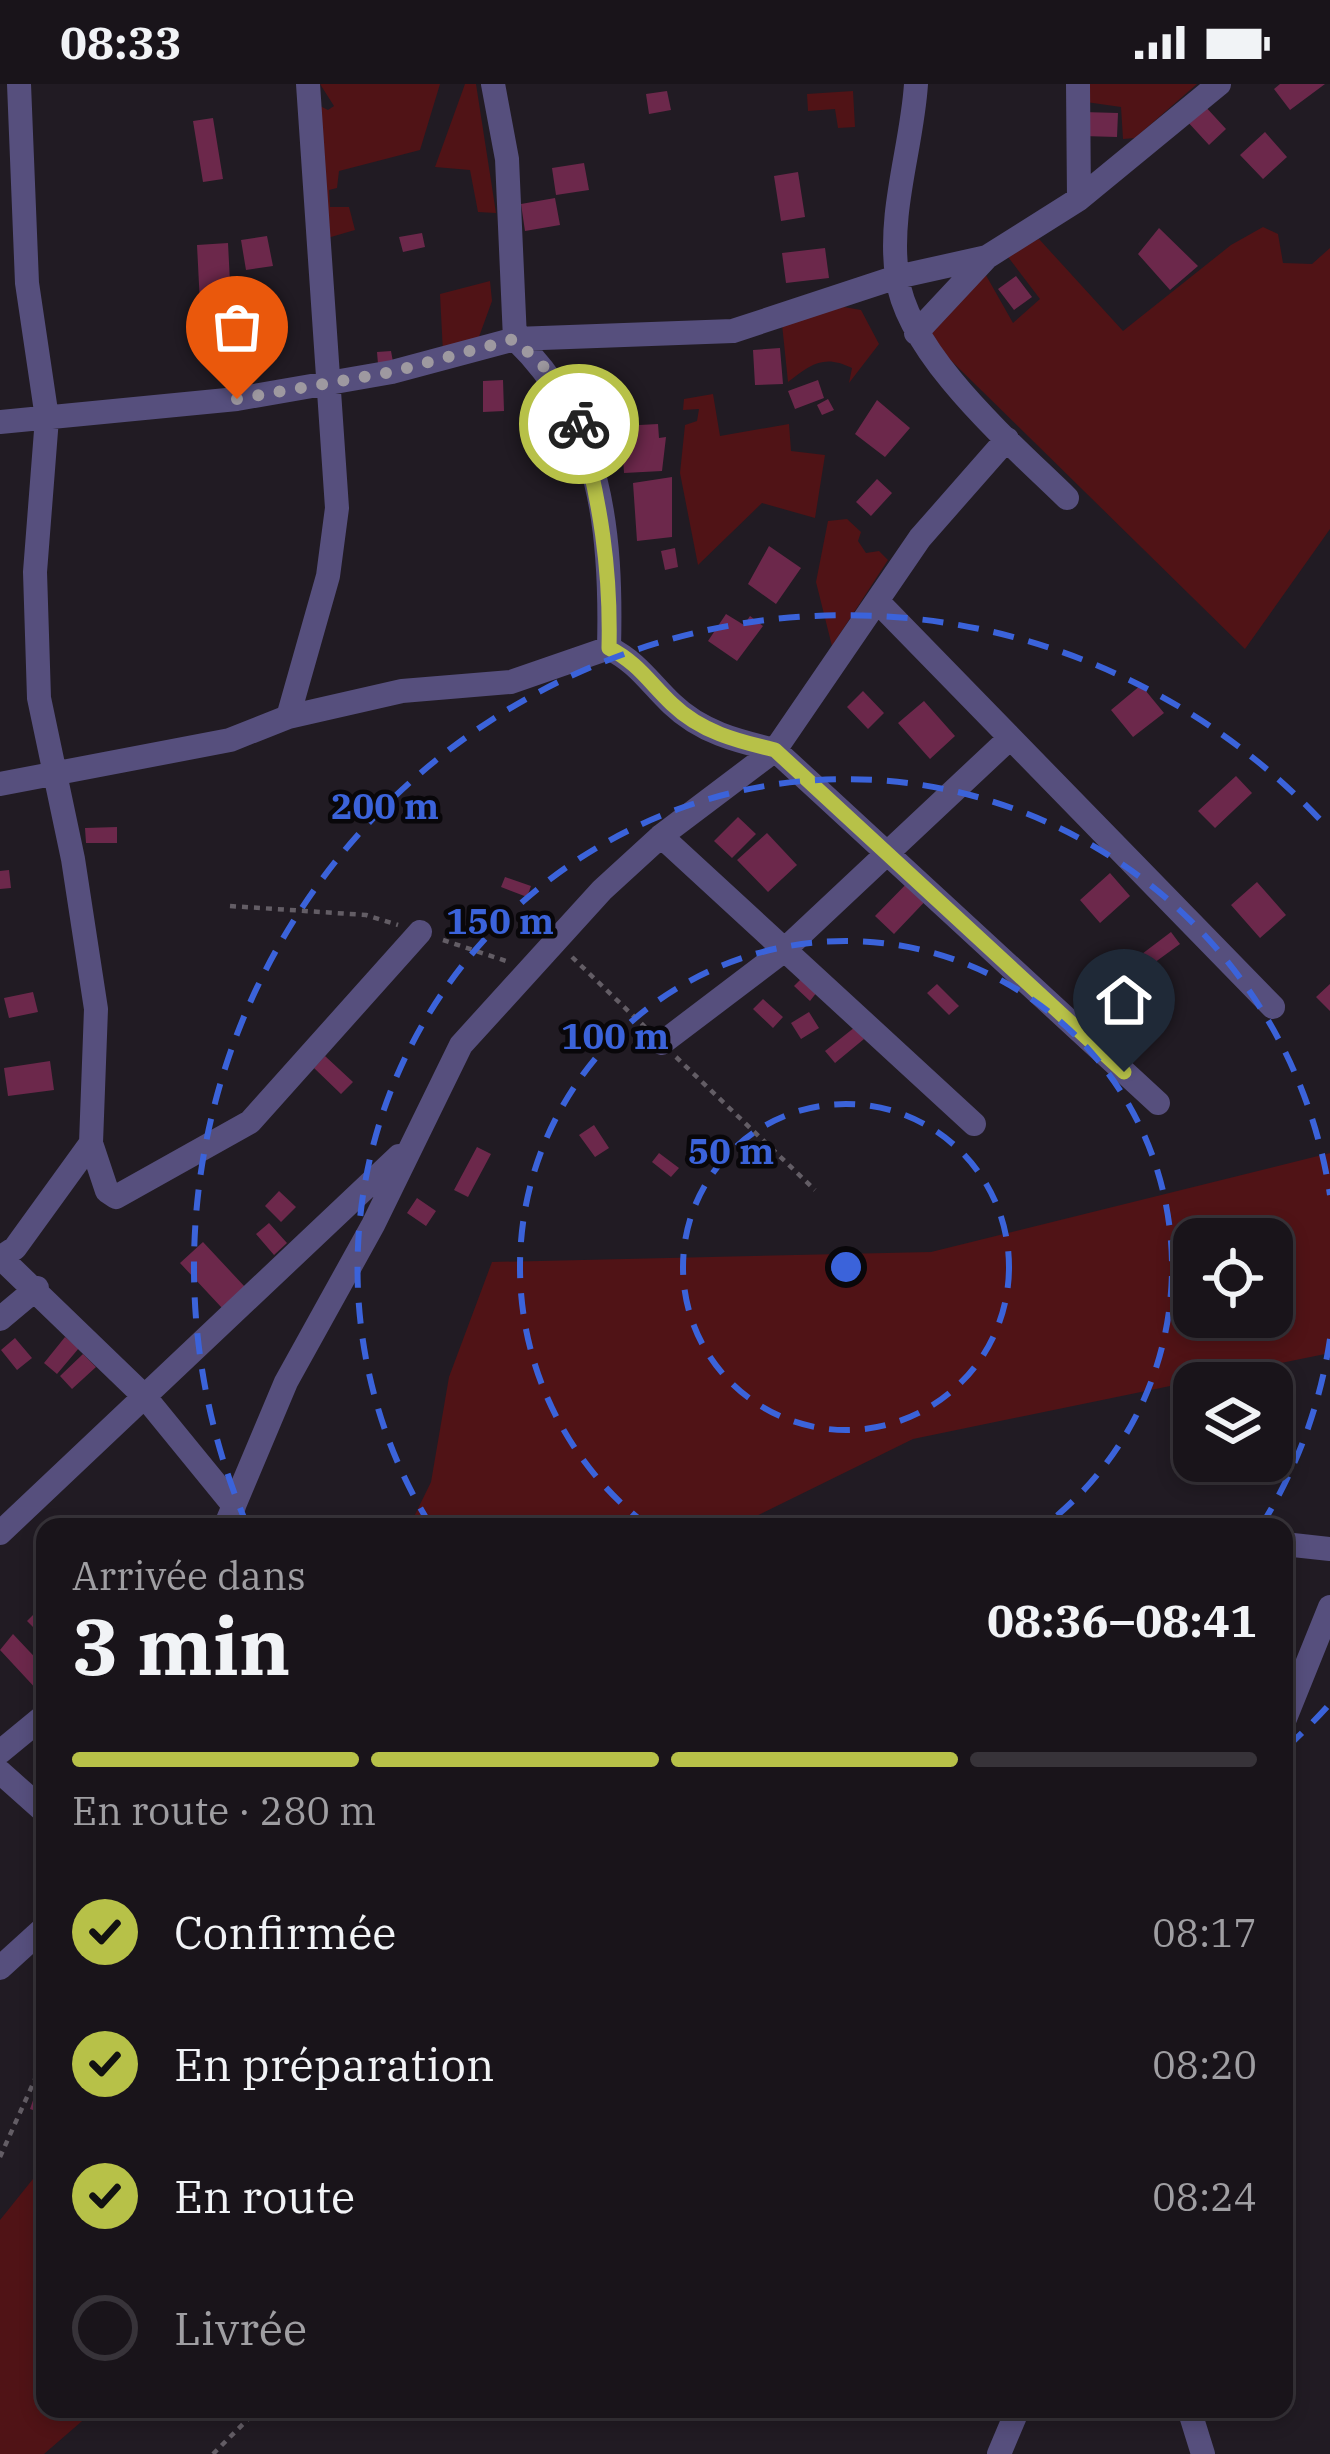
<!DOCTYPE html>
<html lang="fr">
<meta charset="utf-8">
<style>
body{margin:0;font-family:"IBM Plex Serif",serif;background:#221d23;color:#f1f3f6;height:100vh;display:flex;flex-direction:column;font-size:45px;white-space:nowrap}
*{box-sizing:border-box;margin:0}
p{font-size:39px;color:#9f9ea2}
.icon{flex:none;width:66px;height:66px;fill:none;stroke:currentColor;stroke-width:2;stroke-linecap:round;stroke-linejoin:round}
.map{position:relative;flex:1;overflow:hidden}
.sheet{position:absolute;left:36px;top:1434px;width:1257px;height:900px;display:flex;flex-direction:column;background:#19141a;border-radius:24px;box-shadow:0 6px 18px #0003,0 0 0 3px #373339}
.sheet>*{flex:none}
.tools{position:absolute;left:1173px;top:1134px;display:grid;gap:24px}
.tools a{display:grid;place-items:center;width:120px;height:120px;border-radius:24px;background:#19141a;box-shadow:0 6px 18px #0003,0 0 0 3px #373339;font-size:60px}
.pin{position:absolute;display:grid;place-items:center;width:102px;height:102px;color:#fff;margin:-123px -51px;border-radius:50% 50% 50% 0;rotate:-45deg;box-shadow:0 0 12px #0007}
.pin .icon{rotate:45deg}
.courier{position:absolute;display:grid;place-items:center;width:120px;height:120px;margin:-60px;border:9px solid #b7c148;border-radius:50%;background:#fff;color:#222;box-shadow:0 3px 15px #0007}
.summary em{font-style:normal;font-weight:700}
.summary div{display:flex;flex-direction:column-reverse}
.summary{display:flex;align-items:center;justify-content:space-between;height:204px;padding:0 36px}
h1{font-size:78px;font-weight:700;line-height:90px}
.bar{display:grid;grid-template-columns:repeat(4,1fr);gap:18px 12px;align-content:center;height:144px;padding:0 36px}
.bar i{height:15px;border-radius:9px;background:#373339}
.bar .current{background:#b7c148}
.bar p{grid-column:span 4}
ol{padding:0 36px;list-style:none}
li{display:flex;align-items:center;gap:36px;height:132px}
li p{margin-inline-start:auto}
li .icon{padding:12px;border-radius:50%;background:#b7c148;color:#111;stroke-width:4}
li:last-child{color:#9f9ea2}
li i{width:66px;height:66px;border:6px solid #373339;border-radius:50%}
.status{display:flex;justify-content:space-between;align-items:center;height:84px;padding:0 60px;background:#19141a;direction:ltr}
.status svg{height:33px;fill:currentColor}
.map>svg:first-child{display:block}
</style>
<div class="status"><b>08:33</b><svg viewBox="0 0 49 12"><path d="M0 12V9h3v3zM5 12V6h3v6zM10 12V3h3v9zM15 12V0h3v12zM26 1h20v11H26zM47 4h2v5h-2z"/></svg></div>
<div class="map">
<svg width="1330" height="2370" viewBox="0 0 1330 2370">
<rect width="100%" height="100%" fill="#211b23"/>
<path fill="#501316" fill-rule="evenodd" d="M320 0H440L420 66 339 87 337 104 329 106 330 123H349L355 146 324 155 312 18 328 26 334 22Z
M465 0H476L496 129 478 128 470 86 435 83Z
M1081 0H1197L1135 54 1123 55 1121 23 1079 17Z
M853 7 855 43 838 44 835 25 808 27 807 10Z
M1263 143 1278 150 1283 179 1312 180 1330 164V445L1245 565 924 250 983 186 1013 239 1040 215 1005 169 1039 155 1123 247 1231 161Z
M490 197 492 217 476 261 443 269 440 210Z
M832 221 861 226 879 260 849 299 852 284C824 270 811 280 788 298L782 240Z
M713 310 720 352 789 340 791 367 825 371 815 434 762 419 698 481 680 389 685 341 697 337 699 325 683 326 684 315Z
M847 435 861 448 858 457 866 469 879 467 888 476 832 562 816 498 828 437Z
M1330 1069V1269L913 1355 734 1443H409L431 1398 449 1293 492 1178 931 1168ZM1194 1155H1272V1233H1194Z
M45 2080V2325H96L44 2370H0V2136Z"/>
<path fill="#6c284b" d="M1280 0H1325L1290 26 1274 5Z
M667 7 671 26 649 30 646 10Z
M1203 20 1226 45 1209 61 1186 36Z
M1083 28 1118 29 1117 53 1083 52Z
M213 34 223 95 203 98 193 37Z
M1265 48 1287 73 1263 95 1240 71Z
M584 79 589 106 556 111 552 84Z
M798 88 805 133 781 137 774 92Z
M555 114 560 141 525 147 521 120Z
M1159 144 1198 182 1170 206 1138 170Z
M422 149 425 163 403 168 399 153Z
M267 152 273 182 246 186 241 156Z
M228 159 231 218 200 220 197 161Z
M825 164 829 194 786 199 782 169Z
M1016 192 1032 213 1014 226 998 205Z
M780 264 783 300 755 301 753 266Z
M391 267 393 278 378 280 377 268Z
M503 296 504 327 483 328V297Z
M818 296 824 314 795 325 788 307Z
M828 315 834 326 822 331 817 321Z
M877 316 910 344 885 373 855 350Z
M658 340 659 354 666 353 662 387 624 389 621 342Z
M672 393V453L637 457 633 399Z
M877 395 892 409 871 432 856 418Z
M769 462 801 484 776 520 748 500Z
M675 464 678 483 665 486 661 467Z
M726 530 744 541 750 532 763 542 737 577 708 557Z
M1141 601 1164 629 1133 653 1111 626Z
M863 607 884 629 868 645 847 623Z
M924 617 955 652 930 675 898 639Z
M1236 692 1252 709 1215 744 1198 727Z
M738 733 756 750 732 774 714 757Z
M117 743V759H86L85 744Z
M767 749 797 781 768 808 737 776Z
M9 786 11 804 0 805V787Z
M1110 789 1130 812 1100 839 1080 816Z
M915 791 933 809 894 850 875 832Z
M505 793 531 802 527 813 501 803Z
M1257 798 1286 831 1260 854 1231 821Z
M1171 848 1180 860 1143 887 1134 876Z
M802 894 817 908 810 917 794 902Z
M1142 896 1166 922 1146 940 1122 914Z
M937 900 959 922 949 931 927 909Z
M1330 900V927L1316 913Z
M33 908 38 928 9 934 4 914Z
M763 915 783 933 773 944 753 925Z
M809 928 819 944 801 955 791 939Z
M855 943 864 955 835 979 825 967Z
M325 972 353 998 341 1010 314 984Z
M50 977 54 1006 8 1012 4 984Z
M594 1041 609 1064 595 1073 579 1051Z
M477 1063 491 1070 468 1113 454 1106Z
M659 1069 679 1084 671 1093 652 1078Z
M279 1107 296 1123 281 1138 265 1122Z
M417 1114 436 1127 426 1142 407 1129Z
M269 1139 287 1159 274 1171 256 1150Z
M203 1158 245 1203 222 1224 180 1179Z
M65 1253 79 1264 57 1290 44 1279Z
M15 1254 32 1274 17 1286 1 1266Z
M83 1270 96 1283 72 1305 60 1292Z
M43 1521 45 1523V1555L27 1537Z
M13 1550 45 1584V1603L39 1608 0 1566Z
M38 2002 45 2005V2030L30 2025Z"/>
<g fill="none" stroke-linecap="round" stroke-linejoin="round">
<path stroke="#635d65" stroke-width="4.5" stroke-dasharray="6 6" stroke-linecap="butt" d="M230 822 366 831 398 841
M443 856 506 877
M572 873 646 944
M676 973 815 1106
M0 2073 45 1973
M213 2370 258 2325"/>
<path stroke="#564f7d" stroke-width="24" d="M493 0 507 75 515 255C602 338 612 449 609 564
M916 0C912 63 888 127 897 192 907 271 1012 360 1067 414
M1078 0 1079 115
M916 249 987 173 1079 115 1219 0
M0 338 237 315 392 288 515 255 733 247 897 193 987 173
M880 520 1273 923
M288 633 328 492 337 424 308 0
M0 700 230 656 288 633 402 607 511 598 609 564C638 579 649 598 672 620 701 648 737 657 775 666L1158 1019
M661 752 974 1040
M662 959 782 868 1010 654
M91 1059 107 1107 116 1113 250 1038 420 848
M0 1174 15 1164 91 1059 96 925 73 775 39 614 35 488 47 334 27 199 19 0
M1 1174 145 1313 234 1422
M0 1235 37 1204
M225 1443 286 1298 373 1141 461 961 602 806 661 752 775 666 920 454 1007 355
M0 1449 399 1072
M1284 1460 1330 1465
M1284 1637 1330 1523
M0 1668 45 1631
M0 1688 45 1728
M0 1884 45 1843
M1189 2325 1203 2370
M999 2370 1018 2325"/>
</g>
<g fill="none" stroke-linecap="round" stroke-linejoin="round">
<path stroke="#9e99a0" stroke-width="12" stroke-dasharray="0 21.6" d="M237 315 392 288 514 255 544 283 579 340"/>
<path stroke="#b7c148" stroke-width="15" d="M579 340C600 416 611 485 609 564 638 579 649 598 672 620 701 648 737 657 775 666L1124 988"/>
</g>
<g fill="none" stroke="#3b63da" stroke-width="6" stroke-dasharray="21 15">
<circle cx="846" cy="1183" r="163"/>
<path d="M648 1442A326 326 0 1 1 1044 1442"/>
<path d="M1330 1255A489 489 0 0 1 1261 1442M431 1442A489 489 0 1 1 1330 1111"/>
<path d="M1327 1623A652 652 0 0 1 1286 1664M248 1443A652 652 0 0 1 1327 743"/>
</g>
<circle cx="846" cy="1183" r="18" fill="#3b63da" stroke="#09070a" stroke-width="6"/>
<g font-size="36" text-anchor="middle" font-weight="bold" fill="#3b63da" stroke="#09070a" stroke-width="9" stroke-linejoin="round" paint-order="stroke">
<text x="385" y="735">200 m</text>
<text x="500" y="850">150 m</text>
<text x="615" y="965">100 m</text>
<text x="731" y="1080">50 m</text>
</g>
</svg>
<div class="tools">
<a><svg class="icon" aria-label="locate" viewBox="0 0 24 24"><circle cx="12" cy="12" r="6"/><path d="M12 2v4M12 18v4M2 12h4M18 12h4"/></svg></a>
<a><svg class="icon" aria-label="layers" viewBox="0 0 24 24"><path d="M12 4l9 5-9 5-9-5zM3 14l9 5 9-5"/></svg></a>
</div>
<div class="pin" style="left:237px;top:315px;background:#ea580c"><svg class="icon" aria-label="bag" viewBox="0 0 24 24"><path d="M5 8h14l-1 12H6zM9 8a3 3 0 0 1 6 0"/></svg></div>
<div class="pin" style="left:1124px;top:988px;background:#1f2937"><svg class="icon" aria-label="home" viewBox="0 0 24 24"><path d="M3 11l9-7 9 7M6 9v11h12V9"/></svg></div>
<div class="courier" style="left:579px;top:340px"><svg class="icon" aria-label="bike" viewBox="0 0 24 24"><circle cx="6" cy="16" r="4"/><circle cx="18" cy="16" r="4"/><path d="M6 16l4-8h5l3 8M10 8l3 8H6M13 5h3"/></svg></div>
<section class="sheet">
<div class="summary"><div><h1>3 min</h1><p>Arrivée dans</p></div><em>08:36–08:41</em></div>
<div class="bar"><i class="current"></i><i class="current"></i><i class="current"></i><i></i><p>En route · 280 m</p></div>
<ol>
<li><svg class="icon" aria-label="check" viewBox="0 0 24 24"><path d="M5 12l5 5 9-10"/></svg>Confirmée<p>08:17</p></li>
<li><svg class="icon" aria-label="check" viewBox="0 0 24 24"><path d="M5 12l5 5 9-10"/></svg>En préparation<p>08:20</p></li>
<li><svg class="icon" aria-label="check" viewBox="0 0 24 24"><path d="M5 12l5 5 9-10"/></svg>En route<p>08:24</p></li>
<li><i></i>Livrée</li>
</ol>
</section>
</div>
